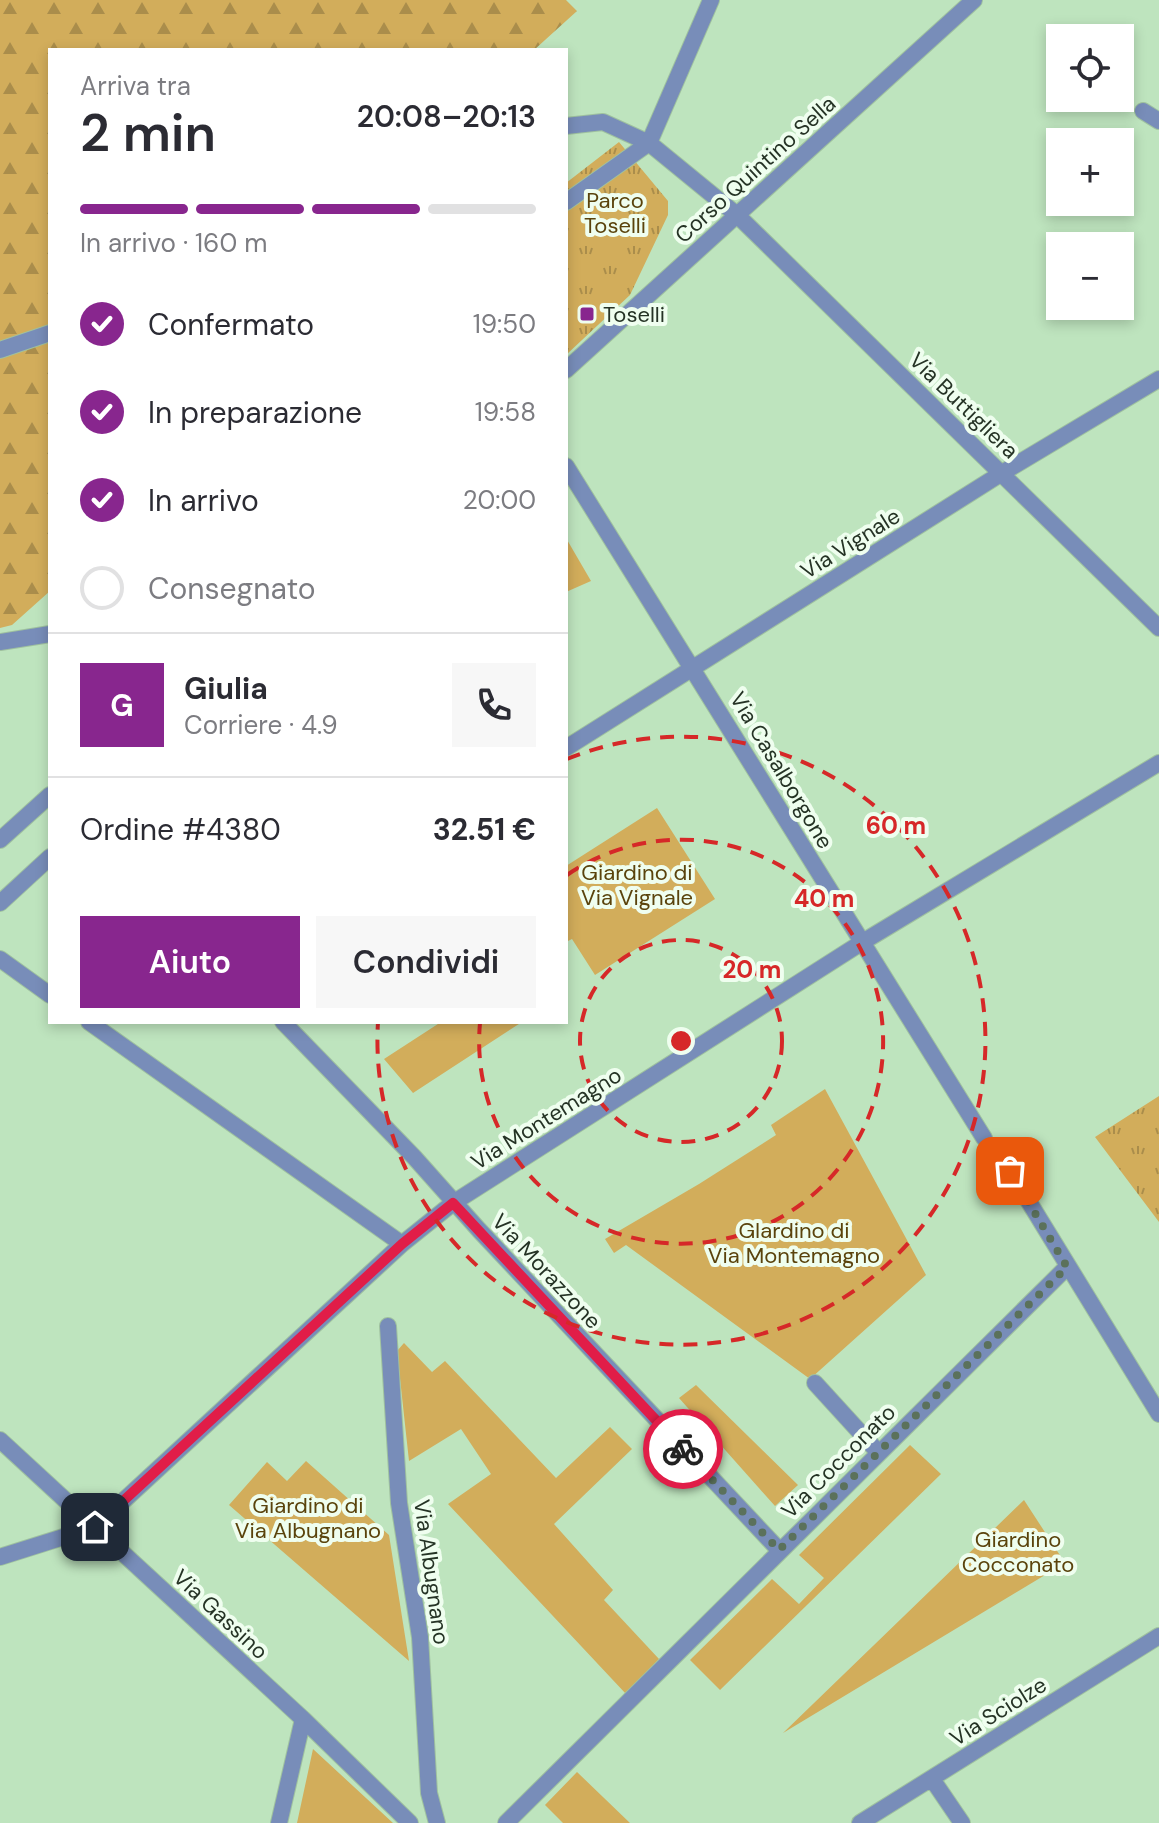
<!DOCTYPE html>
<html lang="it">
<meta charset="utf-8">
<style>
body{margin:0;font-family:"DM Sans",sans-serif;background:#f7f7f7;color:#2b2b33;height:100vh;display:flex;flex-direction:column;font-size:30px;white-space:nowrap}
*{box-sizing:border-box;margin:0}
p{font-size:26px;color:#7c7c81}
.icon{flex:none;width:44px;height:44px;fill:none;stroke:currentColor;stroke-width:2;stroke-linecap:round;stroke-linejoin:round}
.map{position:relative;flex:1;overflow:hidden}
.details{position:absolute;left:48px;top:48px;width:520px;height:976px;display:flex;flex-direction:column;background:#fff;border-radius:0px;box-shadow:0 4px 12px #0003}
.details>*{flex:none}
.fabs{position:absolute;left:1046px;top:24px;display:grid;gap:16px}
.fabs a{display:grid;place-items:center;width:88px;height:88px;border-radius:0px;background:#fff;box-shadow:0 4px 12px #0003;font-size:40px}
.pin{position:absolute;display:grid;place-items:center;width:68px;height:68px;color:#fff;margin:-34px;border-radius:16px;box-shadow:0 4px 12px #0006}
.courier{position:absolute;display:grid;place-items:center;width:80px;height:80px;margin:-40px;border:6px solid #e11d48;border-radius:50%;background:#fff;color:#222;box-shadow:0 2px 10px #0007}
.summary em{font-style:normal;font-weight:600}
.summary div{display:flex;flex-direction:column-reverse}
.summary{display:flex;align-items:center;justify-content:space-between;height:136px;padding:0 32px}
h1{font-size:52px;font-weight:600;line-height:60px}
.bar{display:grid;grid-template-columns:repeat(4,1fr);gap:12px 8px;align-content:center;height:96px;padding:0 32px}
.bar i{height:10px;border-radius:6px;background:#e1e1e2}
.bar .selected{background:#88268e}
.bar p{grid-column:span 4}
.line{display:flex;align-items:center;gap:20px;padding:0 32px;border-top:2px solid #e1e1e2}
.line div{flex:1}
.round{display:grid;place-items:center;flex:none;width:84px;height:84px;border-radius:0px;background:#f7f7f7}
ol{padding:0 32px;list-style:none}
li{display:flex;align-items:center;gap:24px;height:88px}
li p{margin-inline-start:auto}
li .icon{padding:8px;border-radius:50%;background:#88268e;color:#fff;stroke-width:4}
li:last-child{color:#7c7c81}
li i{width:44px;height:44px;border:4px solid #e1e1e2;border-radius:50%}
.button{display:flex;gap:16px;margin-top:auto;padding:16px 32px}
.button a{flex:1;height:92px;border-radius:0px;background:#88268e;color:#fff;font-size:32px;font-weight:600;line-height:92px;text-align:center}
.button a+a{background:#f7f7f7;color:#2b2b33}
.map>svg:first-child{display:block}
</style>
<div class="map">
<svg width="1159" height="1823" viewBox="0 0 1159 1823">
<defs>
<pattern id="grass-tufts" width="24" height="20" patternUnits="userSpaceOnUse" patternTransform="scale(2)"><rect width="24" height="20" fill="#d2ad5b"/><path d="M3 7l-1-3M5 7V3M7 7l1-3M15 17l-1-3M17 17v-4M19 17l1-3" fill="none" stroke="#aa8d4b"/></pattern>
<pattern id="forest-firs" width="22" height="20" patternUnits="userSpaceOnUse" patternTransform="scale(2)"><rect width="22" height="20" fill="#d2ad5b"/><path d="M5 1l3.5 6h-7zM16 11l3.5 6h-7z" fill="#aa8d4b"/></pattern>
</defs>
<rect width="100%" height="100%" fill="#bee4be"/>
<path fill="url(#grass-tufts)" d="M619 142 668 201V215L630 295 566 355V183Z
M1159 1096V1222L1095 1137Z"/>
<path fill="url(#forest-firs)" d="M0 0H566L577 11 534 50H50V591L12 625 0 628Z"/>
<path fill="#d2ad5b" d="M566 538 591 581 566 592Z
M657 808 715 899 595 975 572 939 566 942V866Z
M441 1022H522L413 1093 384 1059Z
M825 1089 926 1275 810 1379 626 1245 614 1253 605 1239 699 1184 776 1135 771 1125Z
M404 1343 432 1372 445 1361 556 1478 610 1427 632 1449 554 1524 613 1590 604 1600 659 1659 626 1694 448 1504 491 1474 461 1429 409 1461 397 1351Z
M696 1385 798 1485 775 1506 679 1398Z
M910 1445 941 1474 720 1690 690 1660 772 1579 799 1604 824 1578 799 1555Z
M306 1461 389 1535 409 1661 229 1505 267 1462 287 1481Z
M1024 1500 1065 1563 783 1733Z
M313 1749 393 1823H297Z
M577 1772 630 1823H563L545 1805Z"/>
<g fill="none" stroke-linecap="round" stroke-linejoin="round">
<g stroke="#9fc19f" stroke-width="18">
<path id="service" d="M1143 111 1159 121
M566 126 603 122 649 143
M0 350 50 333
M0 642 50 634
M815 1383 878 1452"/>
</g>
<g stroke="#9fc19f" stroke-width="18">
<path id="minor" d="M649 143 737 215 1159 628
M649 143 711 0
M566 202 649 143
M566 370 974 0
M566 466 984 1138
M566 748 1002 473 1159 379
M0 840 50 795
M0 903 50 857
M0 959 50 995
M89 1022 402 1244
M283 1022 414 1157 479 1230 779 1550
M1010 1171 1159 1414
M388 1326 399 1503 420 1637 429 1793 437 1823
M0 1440 303 1719 410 1823
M0 1557 95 1527 402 1244 453 1203 861 943 1159 763
M932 1779 962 1823
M279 1823 303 1719
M506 1823 1067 1267
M860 1823 1159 1636"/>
</g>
<use href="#service" stroke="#788db9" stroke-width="16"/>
<use href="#minor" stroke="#788db9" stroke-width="16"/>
</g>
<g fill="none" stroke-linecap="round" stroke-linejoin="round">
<path stroke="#5b715b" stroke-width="8" stroke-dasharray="0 14.4" d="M683 1449 779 1550 1067 1267 1010 1171"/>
<path stroke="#e11d48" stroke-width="10" d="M95 1527 402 1244 453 1203 683 1449"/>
</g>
<g fill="none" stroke="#d62828" stroke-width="4" stroke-dasharray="14 10">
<circle cx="681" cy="1041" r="101"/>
<path d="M567 875A202 202 0 1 1 480 1023"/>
<path d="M567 759A304 304 0 1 1 378 1022"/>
</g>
<rect fill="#88268e" stroke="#effeef" stroke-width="3" x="579" y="306" width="16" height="16" rx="4"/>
<g text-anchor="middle" stroke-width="8" stroke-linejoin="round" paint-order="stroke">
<g font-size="22" fill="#253325" stroke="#effeef">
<text transform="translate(755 169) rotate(-42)" y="8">Corso Quintino Sella</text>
<text transform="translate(964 405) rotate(44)" y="8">Via Buttigliera</text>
<text transform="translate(850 543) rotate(-32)" y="8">Via Vignale</text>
<text transform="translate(782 770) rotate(59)" y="8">Via Casalborgone</text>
<text transform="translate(546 1118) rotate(-32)" y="8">Via Montemagno</text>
<text transform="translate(547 1271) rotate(47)" y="8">Via Morazzone</text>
<text transform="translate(838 1461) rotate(-45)" y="8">Via Cocconato</text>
<text transform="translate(432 1572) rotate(82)" y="8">Via Albugnano</text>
<text transform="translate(221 1614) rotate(43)" y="8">Via Gassino</text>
<text transform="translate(998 1711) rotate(-32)" y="8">Via Sciolze</text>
</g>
<g font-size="22" fill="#5a430c" stroke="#effeef">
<text x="615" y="208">Parco<tspan x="615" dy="25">Toselli</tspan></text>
<text x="637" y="880">Giardino di<tspan x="637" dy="25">Via Vignale</tspan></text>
<text x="794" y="1238">GIardino di<tspan x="794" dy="25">Via Montemagno</tspan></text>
<text x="308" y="1513">Giardino di<tspan x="308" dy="25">Via Albugnano</tspan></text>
<text x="1018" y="1547">Giardino<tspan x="1018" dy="25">Cocconato</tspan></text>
</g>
<g font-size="22" fill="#253325" stroke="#effeef" text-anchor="start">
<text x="603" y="322">Toselli</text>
</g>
</g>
<circle cx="681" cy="1041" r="12" fill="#d62828" stroke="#effeef" stroke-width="4"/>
<g font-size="24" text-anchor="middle" font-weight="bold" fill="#d62828" stroke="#effeef" stroke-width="8" stroke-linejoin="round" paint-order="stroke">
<text x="896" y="834">60 m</text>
<text x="824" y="907">40 m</text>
<text x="752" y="978">20 m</text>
</g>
</svg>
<div class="fabs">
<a><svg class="icon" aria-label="locate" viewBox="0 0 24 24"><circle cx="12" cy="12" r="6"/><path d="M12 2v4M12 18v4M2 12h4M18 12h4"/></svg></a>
<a>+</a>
<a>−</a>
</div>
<div class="pin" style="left:1010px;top:1171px;background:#ea580c"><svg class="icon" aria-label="bag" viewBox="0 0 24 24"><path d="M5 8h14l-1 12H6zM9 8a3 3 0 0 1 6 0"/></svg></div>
<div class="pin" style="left:95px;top:1527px;background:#1f2937"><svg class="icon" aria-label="home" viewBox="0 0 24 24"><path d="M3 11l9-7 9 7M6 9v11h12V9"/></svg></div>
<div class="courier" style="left:683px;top:1449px"><svg class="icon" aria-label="bike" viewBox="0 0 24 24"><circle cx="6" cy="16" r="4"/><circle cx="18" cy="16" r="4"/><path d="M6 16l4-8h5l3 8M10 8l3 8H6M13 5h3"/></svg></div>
<section class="details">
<div class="summary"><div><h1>2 min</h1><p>Arriva tra</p></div><em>20:08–20:13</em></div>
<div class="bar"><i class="selected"></i><i class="selected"></i><i class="selected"></i><i></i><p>In arrivo · 160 m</p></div>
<ol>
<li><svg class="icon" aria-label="check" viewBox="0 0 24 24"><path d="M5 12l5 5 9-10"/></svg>Confermato<p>19:50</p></li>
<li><svg class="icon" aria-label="check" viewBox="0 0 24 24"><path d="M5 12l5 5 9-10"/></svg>In preparazione<p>19:58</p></li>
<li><svg class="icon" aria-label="check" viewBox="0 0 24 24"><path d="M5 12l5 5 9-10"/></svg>In arrivo<p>20:00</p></li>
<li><i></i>Consegnato</li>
</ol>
<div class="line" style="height:144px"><b class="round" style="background:#88268e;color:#fff">G</b><div><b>Giulia</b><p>Corriere · 4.9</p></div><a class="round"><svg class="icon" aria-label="phone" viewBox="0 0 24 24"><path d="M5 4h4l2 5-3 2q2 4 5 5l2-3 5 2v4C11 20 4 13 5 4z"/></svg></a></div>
<div class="line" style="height:104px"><div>Ordine #4380</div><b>32.51 €</b></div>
<div class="button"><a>Aiuto</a><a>Condividi</a></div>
</section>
</div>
